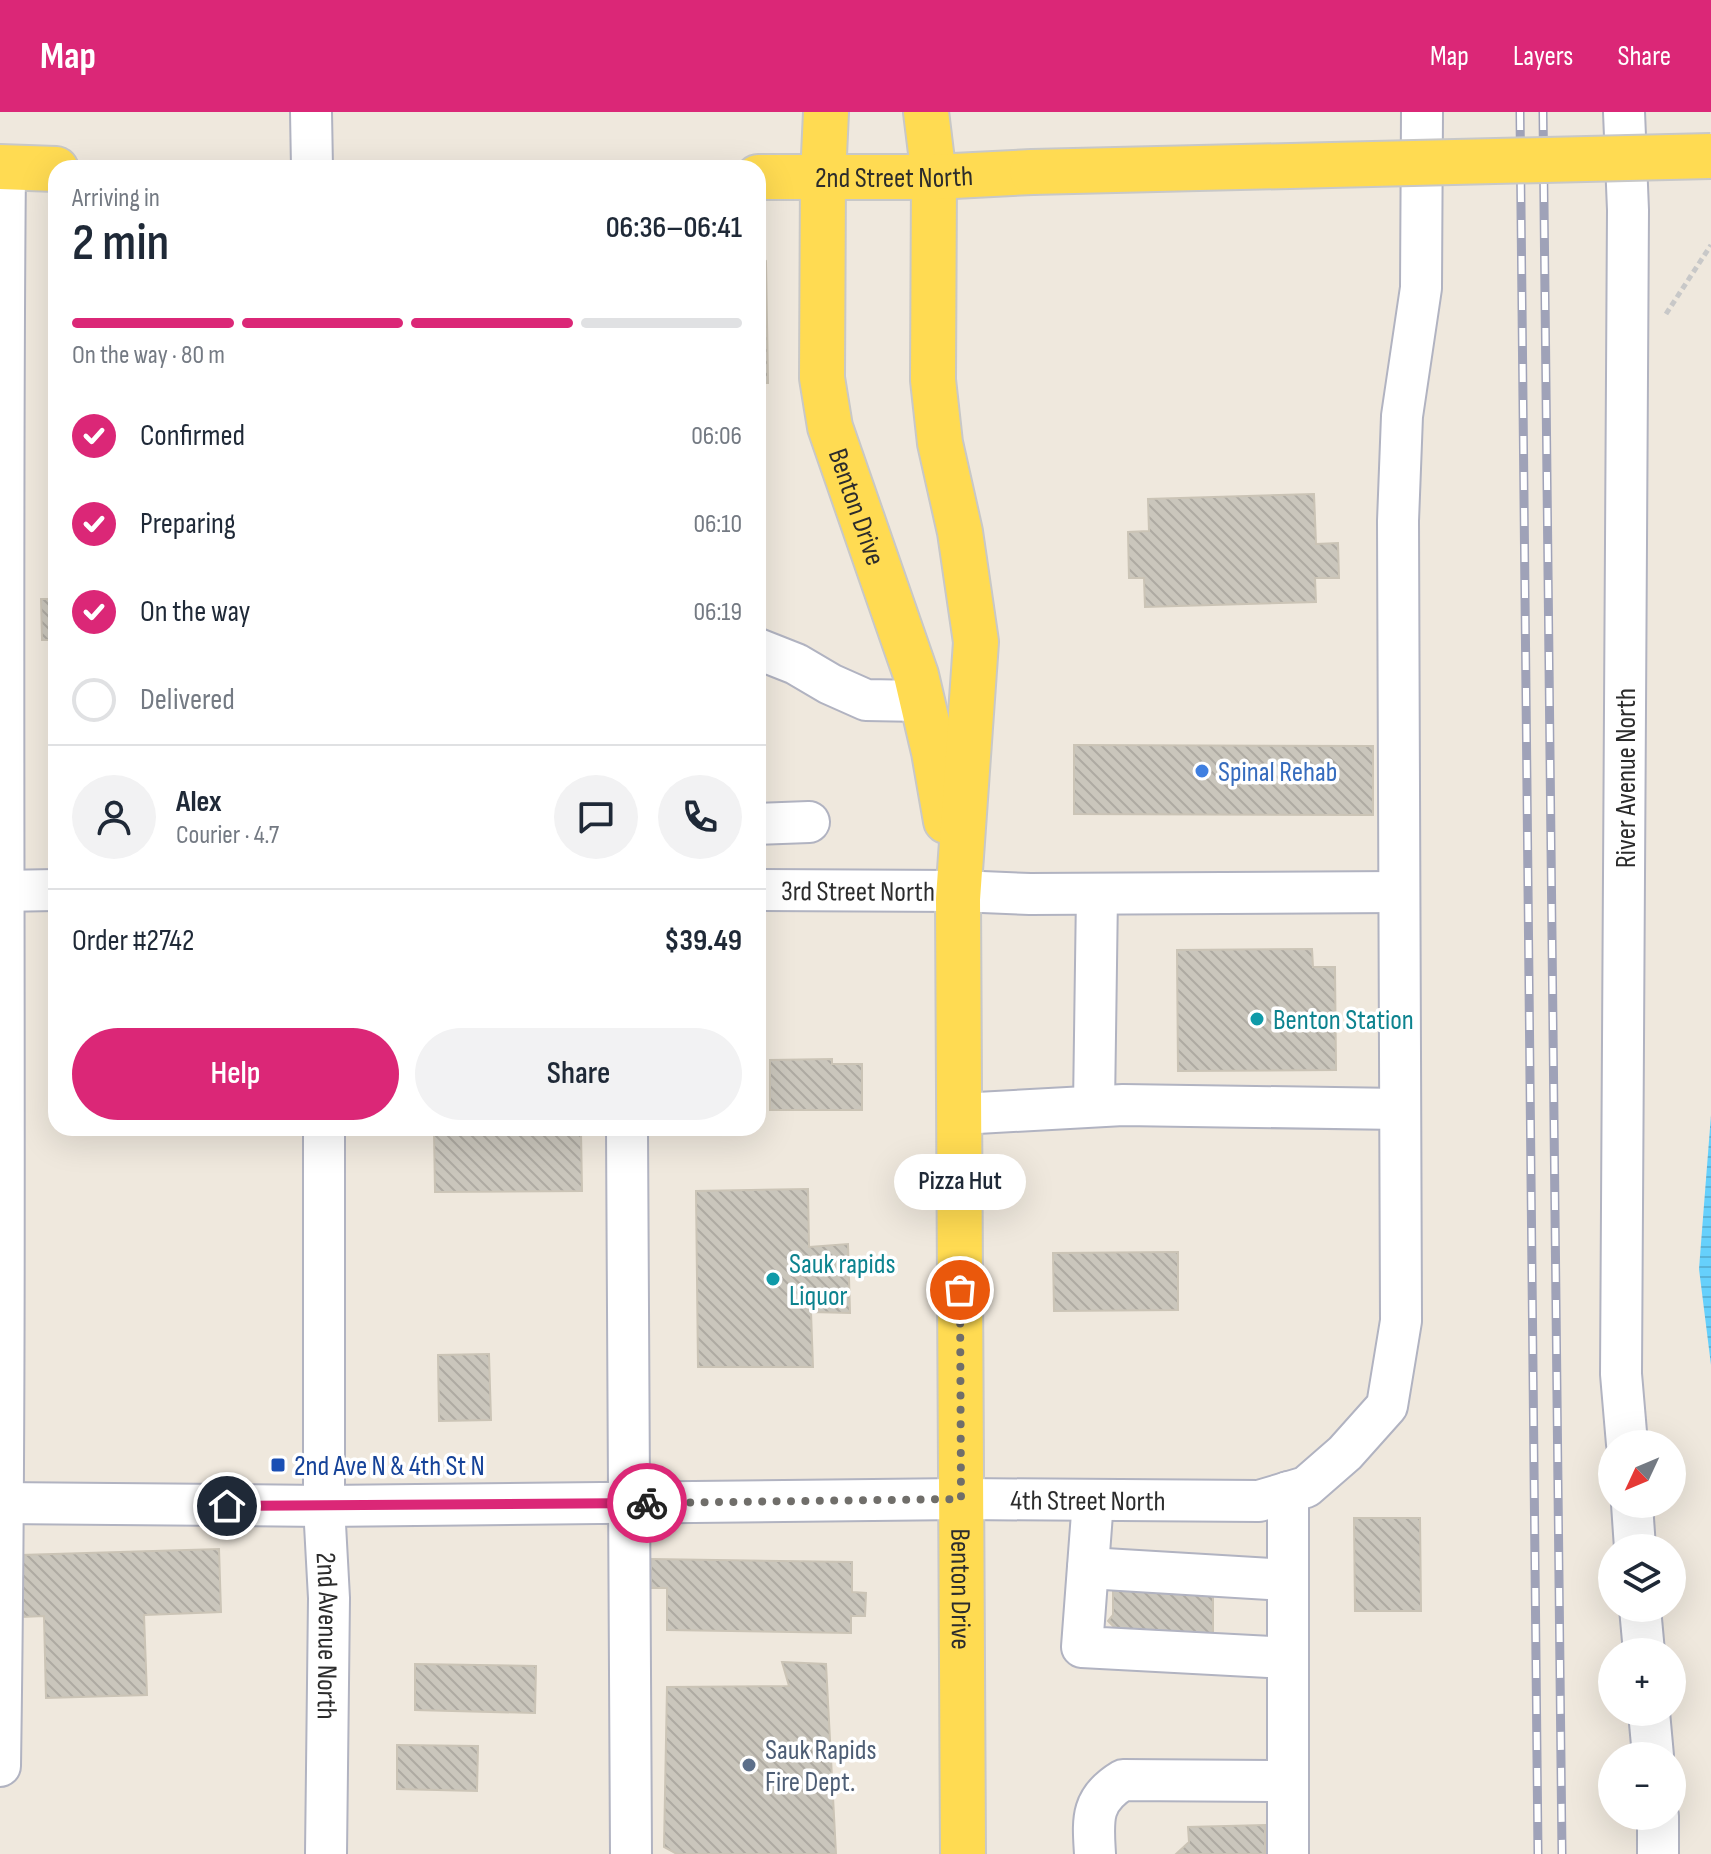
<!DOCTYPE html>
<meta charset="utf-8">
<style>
body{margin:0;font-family:"Sofia Sans Condensed",sans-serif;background:#f2f2f3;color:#1f2937;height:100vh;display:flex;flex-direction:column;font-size:30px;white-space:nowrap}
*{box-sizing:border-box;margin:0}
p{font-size:26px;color:#747a83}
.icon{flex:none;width:44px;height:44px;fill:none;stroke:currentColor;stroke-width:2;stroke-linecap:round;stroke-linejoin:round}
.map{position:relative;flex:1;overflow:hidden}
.panel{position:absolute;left:48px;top:48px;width:718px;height:976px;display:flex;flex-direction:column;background:#fff;border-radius:24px;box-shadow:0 8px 32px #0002}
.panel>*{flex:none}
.needle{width:52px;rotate:226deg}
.tools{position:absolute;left:1598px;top:1318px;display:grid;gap:16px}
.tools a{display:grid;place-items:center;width:88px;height:88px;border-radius:50%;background:#fff;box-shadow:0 8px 32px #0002;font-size:40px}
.pin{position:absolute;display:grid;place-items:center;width:68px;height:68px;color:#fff;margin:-34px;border:4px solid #fff;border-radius:50%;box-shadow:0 2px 8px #0007}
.courier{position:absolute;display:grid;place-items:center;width:80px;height:80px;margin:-40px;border:6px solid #db2777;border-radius:50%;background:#fff;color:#222;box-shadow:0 2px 10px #0007}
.bubble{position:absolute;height:56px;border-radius:28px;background:#fff;box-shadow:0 8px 32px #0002;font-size:26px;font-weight:600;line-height:56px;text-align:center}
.summary em{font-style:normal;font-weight:600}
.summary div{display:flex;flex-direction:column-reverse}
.summary{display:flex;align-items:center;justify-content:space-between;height:136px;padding:0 24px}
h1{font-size:52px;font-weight:600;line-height:60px}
.bar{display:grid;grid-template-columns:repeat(4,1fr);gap:12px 8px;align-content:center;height:96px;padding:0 24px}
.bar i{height:10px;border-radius:6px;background:#e0e1e3}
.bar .selected{background:#db2777}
.bar p{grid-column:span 4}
.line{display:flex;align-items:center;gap:20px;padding:0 24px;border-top:2px solid #e0e1e3}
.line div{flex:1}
.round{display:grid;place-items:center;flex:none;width:84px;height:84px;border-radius:42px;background:#f2f2f3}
ol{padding:0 24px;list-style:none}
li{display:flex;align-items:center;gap:24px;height:88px}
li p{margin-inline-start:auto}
li .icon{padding:8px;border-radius:50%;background:#db2777;color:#fff;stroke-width:4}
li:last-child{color:#747a83}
li i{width:44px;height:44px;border:4px solid #e0e1e3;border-radius:50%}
.action{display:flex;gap:16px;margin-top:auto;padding:16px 24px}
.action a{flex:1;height:92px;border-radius:48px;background:#db2777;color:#fff;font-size:32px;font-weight:600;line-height:92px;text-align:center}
.action a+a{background:#f2f2f3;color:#1f2937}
header{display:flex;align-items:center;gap:48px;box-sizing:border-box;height:112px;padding:0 40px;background:#db2777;color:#fff}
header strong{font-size:38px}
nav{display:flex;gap:44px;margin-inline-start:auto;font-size:28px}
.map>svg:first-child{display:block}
</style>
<header>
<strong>Map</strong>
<nav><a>Map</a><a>Layers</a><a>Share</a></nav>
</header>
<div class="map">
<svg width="1711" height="1742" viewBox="0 0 1711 1742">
<defs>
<pattern id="water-rules" width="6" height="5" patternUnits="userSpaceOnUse" patternTransform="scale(2)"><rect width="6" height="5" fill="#66d0fc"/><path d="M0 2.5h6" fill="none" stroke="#59b3d8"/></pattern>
<pattern id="building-back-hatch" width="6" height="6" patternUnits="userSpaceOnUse" patternTransform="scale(2)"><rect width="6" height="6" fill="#cac6bc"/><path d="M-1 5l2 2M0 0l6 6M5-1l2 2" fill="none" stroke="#aeaaa2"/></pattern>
</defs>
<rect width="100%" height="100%" fill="#efe8dd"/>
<path fill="url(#water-rules)" d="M1711 1003V1253L1699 1157Z"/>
<path fill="url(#building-back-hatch)" stroke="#cbc4b6" stroke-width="2" d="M758 142 766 149 768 271H758Z
M1314 382 1316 432 1338 431 1339 466H1315L1316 490 1145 495 1144 466H1129L1128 420 1149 419 1148 387Z
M41 487H56V528H42Z
M1074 633 1373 634V703L1074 702Z
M1312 837 1313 855H1335L1336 958 1178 959 1177 838Z
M832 947V952H862V998H770V948Z
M456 1016H483V1020H537V1016L581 1019 582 1079 435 1080 434 1018H457Z
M808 1077 809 1135 848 1132 850 1201 811 1200 813 1255H698L696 1079Z
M1178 1140V1198L1054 1199 1053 1141Z
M489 1242 491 1308 439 1309 438 1243Z
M1354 1406H1420L1421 1499H1355Z
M219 1437 221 1500 144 1503 147 1583 46 1586 44 1504 22 1505 21 1443Z
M651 1447 852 1450V1480L866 1481 865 1504H851V1521L667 1518V1476H651Z
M1113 1479H1213V1528L1114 1525V1515L1108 1509 1113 1503Z
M782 1550 826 1552 836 1742H677L664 1735 667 1575 789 1574Z
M415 1552 536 1554 535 1601 415 1598Z
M397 1633 478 1634 477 1679 397 1677Z
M1265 1713V1742H1176L1189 1730 1188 1715Z"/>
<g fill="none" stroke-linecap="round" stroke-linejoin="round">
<g stroke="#b1b3c1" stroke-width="44">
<g id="minor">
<path d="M311 0 312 56"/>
<path d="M1624 0 1628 98 1621 1262 1627 1332"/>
<path d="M758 537 796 552 830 572 866 588 922 589"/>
<path d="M758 712 809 710"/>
<path id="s1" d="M758 778 958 779 1030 782 1399 780"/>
<path d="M0 779 56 778"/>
<path d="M1094 994 1097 782"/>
<path d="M959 1002 1123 993 1400 997"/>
<path id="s2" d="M324 1016V1394L329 1486 326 1742"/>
<path d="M627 1016 631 1742"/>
<path d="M1093 1388 1082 1535 1288 1546"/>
<path id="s3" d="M0 1391 324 1394 961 1387 1259 1389 1306 1375 1345 1341 1387 1294 1401 1209 1398 409 1402 304 1421 176 1422 0"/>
<path d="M1632 1392 1635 1436"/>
<path d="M1088 1456 1287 1468"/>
<path d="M1640 1496 1644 1540"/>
<path d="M1649 1600 1653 1644"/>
<path d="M0 1654C8 1121 0 588 5 55"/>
<path d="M1658 1704V1742"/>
<path d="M1095 1742C1093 1708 1090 1688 1123 1668L1288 1669"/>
<path d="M1288 1742V1380"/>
</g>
</g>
<g stroke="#c8c8c8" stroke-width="48">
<g id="major">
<path id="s4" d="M826 0 823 65 822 266 830 315 916 563 934 640 946 709"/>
<path id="s5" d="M926 0 934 65 933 268 940 331 960 420 976 530 958 787 963 1742"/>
<path d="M0 55 56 57"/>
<path id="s6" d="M758 65H934L1032 60"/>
</g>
</g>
<path stroke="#c8c8c8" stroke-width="5" stroke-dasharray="6 4" stroke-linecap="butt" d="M1666 202 1711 133"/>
<use href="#minor" stroke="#fff" stroke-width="40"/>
<use href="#major" stroke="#ffdb52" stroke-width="44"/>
<g stroke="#9fa2b8" stroke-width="9">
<path id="rail" d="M1520 0 1538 1742
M1543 0 1562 1742"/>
</g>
<use href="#rail" stroke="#fff" stroke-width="6" stroke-dasharray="18" stroke-linecap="butt"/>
<g stroke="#c8c8c8" stroke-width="48" stroke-linecap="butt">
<path id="major-bridge" d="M1032 60 1711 44"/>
</g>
<use href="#major-bridge" stroke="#ffdb52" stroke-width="44"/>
</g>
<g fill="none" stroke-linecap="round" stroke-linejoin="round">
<path stroke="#706e6a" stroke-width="8" stroke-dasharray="0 14.4" d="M647 1391 961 1387 960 1178"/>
<path stroke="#db2777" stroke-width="10" d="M227 1394 647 1391"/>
</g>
<circle fill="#3f7fe0" stroke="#fff" stroke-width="3" cx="1202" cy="659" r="8"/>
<g fill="#0f9aa8" stroke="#fff" stroke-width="3">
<circle cx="1257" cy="907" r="8"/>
<circle cx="773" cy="1167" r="8"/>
</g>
<rect fill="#1a4fb4" stroke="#fff" stroke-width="3" x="270" y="1345" width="16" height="16" rx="4"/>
<circle fill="#5c6f8a" stroke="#fff" stroke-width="3" cx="749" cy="1653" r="8"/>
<g text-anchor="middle" stroke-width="7" stroke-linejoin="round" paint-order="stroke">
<g font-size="28" fill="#2c2c2c" stroke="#fff">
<text dy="10" stroke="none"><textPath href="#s6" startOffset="136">2nd Street North</textPath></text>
<text dy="10" stroke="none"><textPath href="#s4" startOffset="400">Benton Drive</textPath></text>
<text transform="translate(1625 666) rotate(-90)" y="10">River Avenue North</text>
<text dy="10" stroke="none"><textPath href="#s1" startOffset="100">3rd Street North</textPath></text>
<text dy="10" stroke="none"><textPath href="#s3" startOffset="1088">4th Street North</textPath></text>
<text dy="10" stroke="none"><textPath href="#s5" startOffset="1482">Benton Drive</textPath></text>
<text dy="10" stroke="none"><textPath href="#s2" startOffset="508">2nd Avenue North</textPath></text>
</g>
<g font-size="28" fill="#366cbe" stroke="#fff" text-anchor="start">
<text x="1218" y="669">Spinal Rehab</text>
</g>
<g font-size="28" fill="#0d838f" stroke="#fff" text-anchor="start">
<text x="1273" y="917">Benton Station</text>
<text x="789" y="1161">Sauk rapids<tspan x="789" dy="32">Liquor</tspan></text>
</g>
<g font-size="28" fill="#164399" stroke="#fff" text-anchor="start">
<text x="294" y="1363">2nd Ave N &amp; 4th St N</text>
</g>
<g font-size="28" fill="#4e5e75" stroke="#fff" text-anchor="start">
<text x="765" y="1647">Sauk Rapids<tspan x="765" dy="32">Fire Dept.</tspan></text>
</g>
</g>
</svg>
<div class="tools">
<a><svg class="needle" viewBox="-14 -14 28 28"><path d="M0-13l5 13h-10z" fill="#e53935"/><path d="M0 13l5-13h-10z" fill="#747a83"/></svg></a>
<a><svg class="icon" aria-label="layers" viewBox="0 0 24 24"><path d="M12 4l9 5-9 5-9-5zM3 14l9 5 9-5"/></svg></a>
<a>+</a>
<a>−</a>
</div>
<div class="pin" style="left:960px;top:1178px;background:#ea580c"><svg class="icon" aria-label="bag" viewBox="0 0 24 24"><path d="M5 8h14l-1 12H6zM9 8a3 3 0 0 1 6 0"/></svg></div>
<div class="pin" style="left:227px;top:1394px;background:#1f2937"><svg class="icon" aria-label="home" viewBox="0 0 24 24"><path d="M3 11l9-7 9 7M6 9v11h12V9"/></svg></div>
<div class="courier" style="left:647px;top:1391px"><svg class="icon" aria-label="bike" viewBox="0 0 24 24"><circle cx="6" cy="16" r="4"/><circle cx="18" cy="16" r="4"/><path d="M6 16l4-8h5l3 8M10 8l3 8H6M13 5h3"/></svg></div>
<div class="bubble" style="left:894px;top:1042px;width:132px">Pizza Hut</div>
<section class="panel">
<div class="summary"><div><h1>2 min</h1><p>Arriving in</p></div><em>06:36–06:41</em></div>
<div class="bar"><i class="selected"></i><i class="selected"></i><i class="selected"></i><i></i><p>On the way · 80 m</p></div>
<ol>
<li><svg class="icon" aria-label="check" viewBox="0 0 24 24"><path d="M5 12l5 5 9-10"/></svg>Confirmed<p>06:06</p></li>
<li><svg class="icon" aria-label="check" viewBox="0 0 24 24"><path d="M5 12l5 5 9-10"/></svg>Preparing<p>06:10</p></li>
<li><svg class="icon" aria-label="check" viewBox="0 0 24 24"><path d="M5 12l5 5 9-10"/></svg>On the way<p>06:19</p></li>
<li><i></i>Delivered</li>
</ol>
<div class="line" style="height:144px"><a class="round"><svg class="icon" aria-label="person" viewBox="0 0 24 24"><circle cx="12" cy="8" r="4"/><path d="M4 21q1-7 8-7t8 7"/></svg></a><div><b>Alex</b><p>Courier · 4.7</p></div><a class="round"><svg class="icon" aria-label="chat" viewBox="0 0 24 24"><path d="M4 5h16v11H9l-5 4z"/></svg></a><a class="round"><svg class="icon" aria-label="phone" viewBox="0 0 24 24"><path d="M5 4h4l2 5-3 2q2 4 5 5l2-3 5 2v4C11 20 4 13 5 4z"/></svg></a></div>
<div class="line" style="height:104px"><div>Order #2742</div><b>$39.49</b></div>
<div class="action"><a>Help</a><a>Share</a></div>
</section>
</div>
